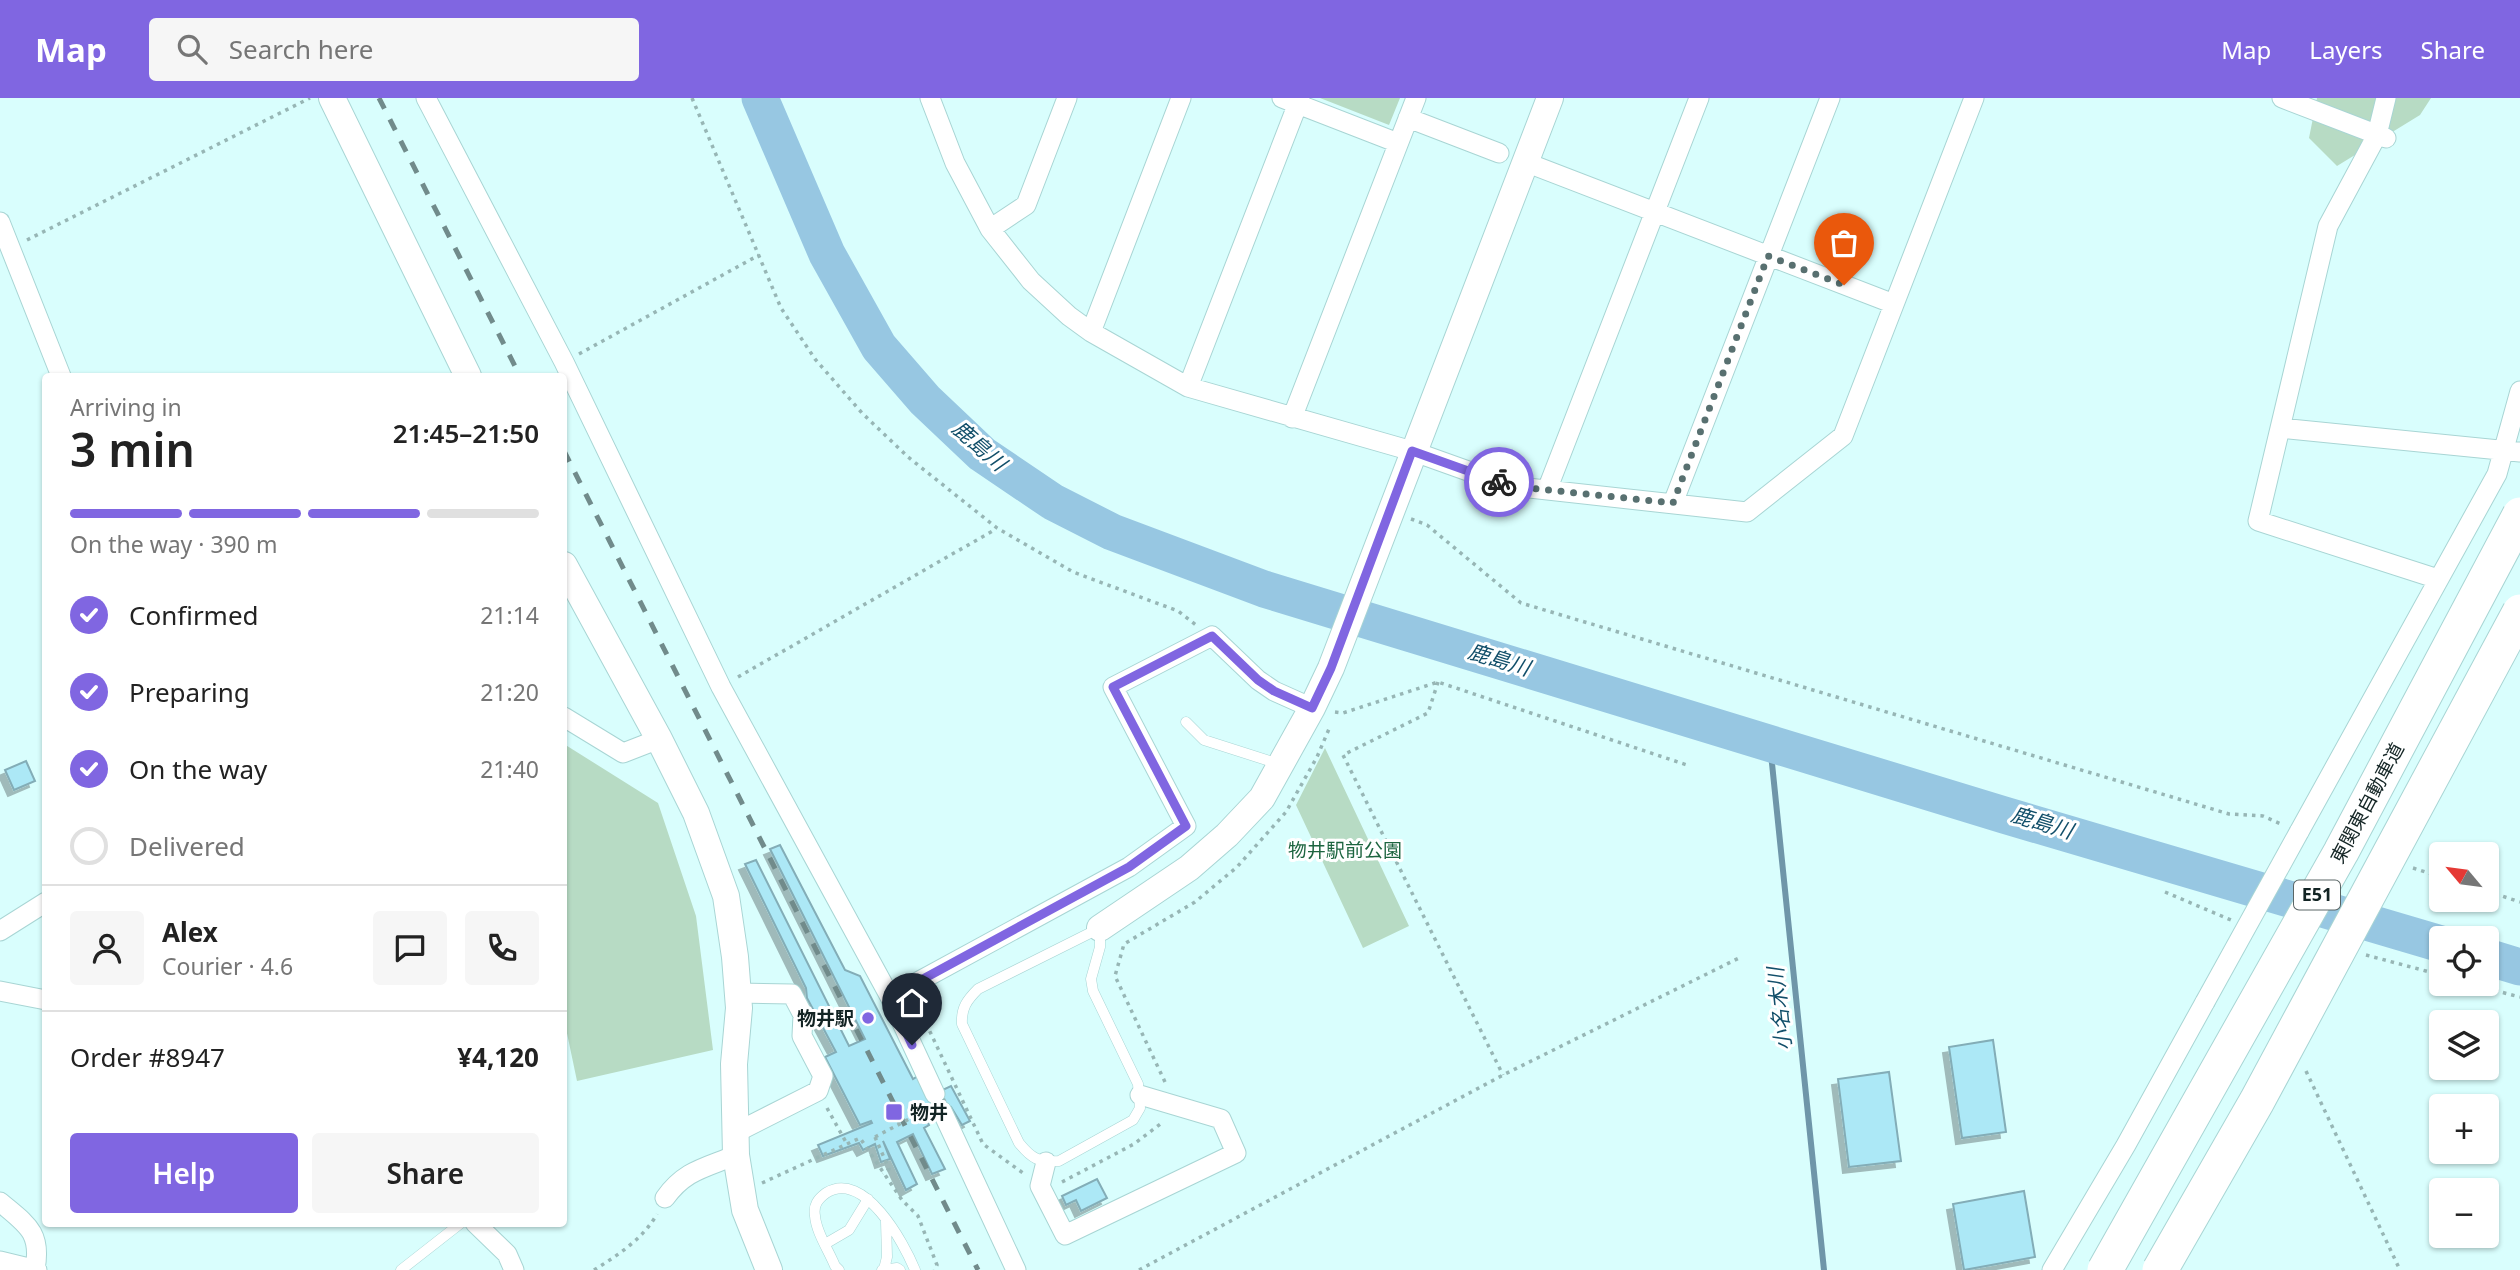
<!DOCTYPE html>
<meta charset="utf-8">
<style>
body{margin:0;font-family:"Noto Sans","Noto Sans JP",sans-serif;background:#f6f6f6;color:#222;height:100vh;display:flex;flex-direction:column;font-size:26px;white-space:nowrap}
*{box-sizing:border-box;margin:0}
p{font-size:23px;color:#767676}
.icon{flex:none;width:38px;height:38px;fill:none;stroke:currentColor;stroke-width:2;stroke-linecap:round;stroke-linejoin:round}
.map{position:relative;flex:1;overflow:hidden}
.side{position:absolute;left:42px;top:275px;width:525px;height:854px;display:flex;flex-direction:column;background:#fff;border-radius:7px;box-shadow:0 2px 5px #0004}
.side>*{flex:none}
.needle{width:46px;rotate:299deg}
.fabs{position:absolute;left:2429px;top:744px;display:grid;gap:14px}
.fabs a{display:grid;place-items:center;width:70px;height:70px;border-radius:7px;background:#fff;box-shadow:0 2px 5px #0004;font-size:35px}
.pin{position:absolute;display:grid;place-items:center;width:60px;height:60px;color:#fff;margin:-72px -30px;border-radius:50% 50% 50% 0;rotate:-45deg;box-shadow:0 0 7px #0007}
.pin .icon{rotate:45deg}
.courier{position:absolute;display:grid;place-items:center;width:70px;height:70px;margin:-35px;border:5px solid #8066e1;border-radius:50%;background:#fff;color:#222;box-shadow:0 2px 9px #0007}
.headline em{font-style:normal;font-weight:600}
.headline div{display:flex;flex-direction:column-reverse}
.headline{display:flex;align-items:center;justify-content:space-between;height:119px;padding:0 28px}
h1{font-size:46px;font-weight:600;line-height:52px}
.bar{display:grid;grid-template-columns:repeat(4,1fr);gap:10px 7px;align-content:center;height:84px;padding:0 28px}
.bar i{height:9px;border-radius:5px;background:#e0e0e0}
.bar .on{background:#8066e1}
.bar p{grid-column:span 4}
.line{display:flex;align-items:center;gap:18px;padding:0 28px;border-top:2px solid #e0e0e0}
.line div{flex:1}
.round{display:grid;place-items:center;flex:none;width:74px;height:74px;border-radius:7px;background:#f6f6f6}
ol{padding:0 28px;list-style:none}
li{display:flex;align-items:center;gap:21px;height:77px}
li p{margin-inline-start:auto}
li .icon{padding:7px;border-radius:50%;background:#8066e1;color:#fff;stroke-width:4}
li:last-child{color:#767676}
li i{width:38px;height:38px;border:4px solid #e0e0e0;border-radius:50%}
.button{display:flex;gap:14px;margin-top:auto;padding:14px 28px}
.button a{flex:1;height:80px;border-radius:7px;background:#8066e1;color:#fff;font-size:28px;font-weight:600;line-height:80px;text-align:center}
.button a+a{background:#f6f6f6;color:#222}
header{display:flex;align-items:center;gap:42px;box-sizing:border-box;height:98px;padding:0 35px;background:#8066e1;color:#fff}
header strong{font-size:33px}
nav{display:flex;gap:38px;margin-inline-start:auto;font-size:24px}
.search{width:490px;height:63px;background:#f6f6f6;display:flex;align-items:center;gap:18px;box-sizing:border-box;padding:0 24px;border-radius:7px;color:#767676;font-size:26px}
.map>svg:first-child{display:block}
</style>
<header>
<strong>Map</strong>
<div class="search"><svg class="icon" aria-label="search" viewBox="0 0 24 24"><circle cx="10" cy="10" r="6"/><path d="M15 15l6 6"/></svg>Search here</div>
<nav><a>Map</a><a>Layers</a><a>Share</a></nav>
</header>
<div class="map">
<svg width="2520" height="1172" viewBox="0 0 2520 1172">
<defs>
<filter id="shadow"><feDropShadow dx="-6" dy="6" stdDeviation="0" flood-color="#0004"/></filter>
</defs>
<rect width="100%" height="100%" fill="#d9fefd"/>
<path fill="#b7dbc4" d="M1320 0H1400L1389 27Z
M2317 0H2431L2420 17 2337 68 2309 40Z
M564 646 658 705 696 818 713 952 577 983 564 921Z
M1325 650 1409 828 1363 850 1296 707Z"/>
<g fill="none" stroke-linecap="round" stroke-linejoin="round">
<path stroke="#6f96a9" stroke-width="6" d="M1770 646 1824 1172"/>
<path stroke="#97c7e2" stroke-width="37" d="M760 0 827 156 879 249 925 302 982 356 1053 404 1112 434 1264 491 2004 717 2441 846
M2487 859 2520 869"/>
</g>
<path fill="#ace8f6" stroke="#83adb7" stroke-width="2" filter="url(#shadow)" d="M26 663 35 683 14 692 5 672Z
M780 747 845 872 860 878 913 981 918 978 928 999 951 988 970 1023 962 1027 951 1009 926 1021 929 1027 924 1030 945 1071 932 1076 913 1036 897 1044 917 1086 906 1092 883 1043 890 1061 881 1064 875 1046 863 1052 859 1045 823 1058 818 1047 872 1025 871 1023 860 1027 825 959 836 954 807 900 806 890 745 766 756 762 849 948 865 941 770 751Z
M1993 942 2006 1034 1962 1040 1949 949Z
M1889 974 1901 1063 1849 1069 1838 981Z
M1097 1081 1107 1100 1081 1113 1076 1102 1066 1107 1062 1098Z
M2024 1093 2035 1159 1964 1172 1953 1106Z"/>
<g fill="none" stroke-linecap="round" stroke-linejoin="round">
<g stroke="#a8d5d4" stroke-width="11">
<path id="lane" d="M1186 624 1204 642 1279 666
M1100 830V849L1091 881 1093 893 1138 986 1140 1010 1133 1022 1059 1063C1038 1064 1032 1061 1019 1045L962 926C961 910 967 902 978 891Z
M825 1146 849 1132 868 1101
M884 1171 887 1159 886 1123
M401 1172 461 1125
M839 1172 835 1168C829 1153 816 1134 815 1118 813 1107 818 1101 826 1095 864 1071 904 1145 915 1172
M882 1172 897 1170 900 1172"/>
</g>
<g stroke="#a8d5d4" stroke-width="21">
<path id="street" d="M426 0 564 264 721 589 890 899 935 996
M930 0 955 65 990 131 1031 183 1069 218 1091 234 1188 289 1412 353 1510 388 1747 414 1843 338 1974 0
M1282 0 1398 45
M2282 0 2386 40
M2386 0 2377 37 2328 128 2258 423 2438 481
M1408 20 1499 55
M1525 64 1894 206
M0 124 61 278
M990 131 1026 107 1067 0
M1091 234 1181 0
M1188 289 1300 0
M1292 320 1416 0
M2280 330 2520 354
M1547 392 1699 0
M1673 405 1830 0
M564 619 623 655 659 641
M2299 734 2497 376 2520 293
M0 833 46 804
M0 893 46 902
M890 899 1129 769 1186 728 1113 589 1212 538 1258 582 1274 593 1312 610
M942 1013 1016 1172
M735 1035 818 993 823 978 802 938 803 917 792 896 738 895
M1046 1064 1040 1088 1065 1137 1236 1055 1221 1021 1140 997
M665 1100C685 1072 705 1070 736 1057
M0 1104C26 1126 42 1134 35 1171
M475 1125 507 1156 514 1172
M0 1163 37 1172
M2052 1172 2126 1047 2205 904"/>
</g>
<g stroke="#a8d5d4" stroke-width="28">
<path id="secondary" d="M332 0 468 278
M564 467 659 641 696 715 726 798 735 859 739 910 734 966 736 1057 745 1112 769 1172
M1100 830 1189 770 1227 737 1262 700 1312 610 1331 570 1550 0"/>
</g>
<path stroke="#97b6b5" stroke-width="3.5" stroke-dasharray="3.5 5" stroke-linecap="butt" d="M692 0 781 210 815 261 862 315 908 359 997 430 1073 474 1178 513 1196 527
M27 142 310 0
M579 256 759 157
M1411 421 1427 427 1521 505 2229 716 2263 718 2283 727
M738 579 996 431
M1438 584 1428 615 1343 657 1503 977
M1335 614 1343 615 1438 584 1690 668
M2413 770 2441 779
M2487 793 2520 804
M2165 794 2231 822
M2366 857 2441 877
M2470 886 2520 899
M937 895 924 921 983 1046 1023 1075
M2306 973 2400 1172
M1165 984 1115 878 1124 846 1195 804 1237 769 1286 714 1317 659 1329 631
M827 1010 847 1046
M898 1021 900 1026
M875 1039 889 1071 883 1076
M1062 1084 1134 1046 1163 1024
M762 1085 860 1040 902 1102 918 1118 937 1167 934 1172
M594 1172C618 1157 643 1141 657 1116
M1139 1172 1503 977 1741 859"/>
<use href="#lane" stroke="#fff" stroke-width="10"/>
<use href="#street" stroke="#fff" stroke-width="19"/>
<use href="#secondary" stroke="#fff" stroke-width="26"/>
<path stroke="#718b8b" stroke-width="5" stroke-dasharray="12 12" stroke-linecap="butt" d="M379 0 520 278
M564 353 978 1172"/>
<g stroke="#a8d5d4" stroke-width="21" stroke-linecap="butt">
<path id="street-bridge" d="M2205 904 2299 734"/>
</g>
<g stroke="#a8d5d4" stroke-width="37" stroke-linecap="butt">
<path id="highway-bridge" d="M2105 1172 2341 754 2520 417
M2160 1172 2257 1003 2520 514"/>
</g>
<path stroke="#97b6b5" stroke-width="3.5" stroke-dasharray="3.5 5" stroke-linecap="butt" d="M875 1039 947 1001"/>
<use href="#street-bridge" stroke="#fff" stroke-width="19"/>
<use href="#highway-bridge" stroke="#fff" stroke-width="35"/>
</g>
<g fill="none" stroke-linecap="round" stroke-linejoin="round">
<path stroke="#587070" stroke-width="7" stroke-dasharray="0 12.6" d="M1499 384 1510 388 1673 405 1768 158 1844 187"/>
<path stroke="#8066e1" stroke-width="9" d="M912 947 890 899 1129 769 1186 728 1113 589 1212 538 1258 582 1274 593 1312 610 1331 570 1412 353 1499 384"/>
</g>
<g fill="#8066e1" stroke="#fff" stroke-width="2.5">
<circle cx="868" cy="920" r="7"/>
<rect x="885" y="1005" width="18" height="18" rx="3.5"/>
</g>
<g text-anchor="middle" stroke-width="6" stroke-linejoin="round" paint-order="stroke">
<rect fill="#fff" stroke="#5a6666" stroke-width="2" x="2294" y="782.5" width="46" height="29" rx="5"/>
<g font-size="18" font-weight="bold" fill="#132424">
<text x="2317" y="803">E51</text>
</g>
<g font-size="19" fill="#132424" stroke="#fff">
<text transform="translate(2367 705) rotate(-62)" y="7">東関東自動車道</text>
</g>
<g font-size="19" fill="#1d6540" stroke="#fff">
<text x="1345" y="759">物井駅前公園</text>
</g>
<g font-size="19" font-weight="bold" fill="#132424" stroke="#fff" text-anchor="end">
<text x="854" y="927">物井駅</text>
<text x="910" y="1021" text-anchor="start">物井</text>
</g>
<g font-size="21" font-style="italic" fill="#124f6a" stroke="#fff">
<text transform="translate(979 348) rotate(41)" y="7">鹿島川</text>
<text transform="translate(1499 562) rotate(17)" y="7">鹿島川</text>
<text transform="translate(2042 725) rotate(17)" y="7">鹿島川</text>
<text transform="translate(1780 911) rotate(-96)" y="7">小名木川</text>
</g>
</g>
</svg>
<div class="fabs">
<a><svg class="needle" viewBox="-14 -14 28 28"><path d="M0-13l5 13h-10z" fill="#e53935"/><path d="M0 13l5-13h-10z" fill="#767676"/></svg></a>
<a><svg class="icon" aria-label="locate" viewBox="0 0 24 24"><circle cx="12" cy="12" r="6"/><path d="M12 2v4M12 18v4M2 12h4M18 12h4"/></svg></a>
<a><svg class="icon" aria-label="layers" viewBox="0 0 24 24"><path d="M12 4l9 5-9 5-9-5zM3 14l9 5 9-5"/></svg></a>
<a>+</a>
<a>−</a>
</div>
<div class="pin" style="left:1844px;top:187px;background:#ea580c"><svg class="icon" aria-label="bag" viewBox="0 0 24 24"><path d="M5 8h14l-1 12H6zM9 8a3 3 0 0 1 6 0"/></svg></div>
<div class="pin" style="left:912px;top:947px;background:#1f2937"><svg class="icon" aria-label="home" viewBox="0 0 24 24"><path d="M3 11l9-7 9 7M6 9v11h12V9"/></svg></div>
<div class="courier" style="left:1499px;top:384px"><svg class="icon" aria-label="bike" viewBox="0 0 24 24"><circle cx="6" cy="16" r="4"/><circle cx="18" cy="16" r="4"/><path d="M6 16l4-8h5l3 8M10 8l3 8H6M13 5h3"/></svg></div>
<section class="side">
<div class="headline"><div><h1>3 min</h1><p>Arriving in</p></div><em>21:45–21:50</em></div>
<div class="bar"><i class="on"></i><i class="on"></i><i class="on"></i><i></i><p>On the way · 390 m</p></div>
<ol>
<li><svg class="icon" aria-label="check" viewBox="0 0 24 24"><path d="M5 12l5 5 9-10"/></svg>Confirmed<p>21:14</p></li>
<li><svg class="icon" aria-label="check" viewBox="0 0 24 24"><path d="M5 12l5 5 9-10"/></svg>Preparing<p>21:20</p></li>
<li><svg class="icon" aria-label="check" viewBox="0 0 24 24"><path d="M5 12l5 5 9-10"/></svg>On the way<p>21:40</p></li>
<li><i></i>Delivered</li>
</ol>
<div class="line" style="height:126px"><a class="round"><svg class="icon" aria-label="person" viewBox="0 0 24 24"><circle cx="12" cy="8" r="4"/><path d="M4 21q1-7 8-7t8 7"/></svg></a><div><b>Alex</b><p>Courier · 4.6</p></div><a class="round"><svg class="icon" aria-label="chat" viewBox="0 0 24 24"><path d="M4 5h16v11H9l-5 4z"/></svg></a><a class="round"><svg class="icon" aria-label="phone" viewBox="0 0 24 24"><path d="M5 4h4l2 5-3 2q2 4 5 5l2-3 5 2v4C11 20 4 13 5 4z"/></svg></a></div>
<div class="line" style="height:91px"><div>Order #8947</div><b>¥4,120</b></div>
<div class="button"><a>Help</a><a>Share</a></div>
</section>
</div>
